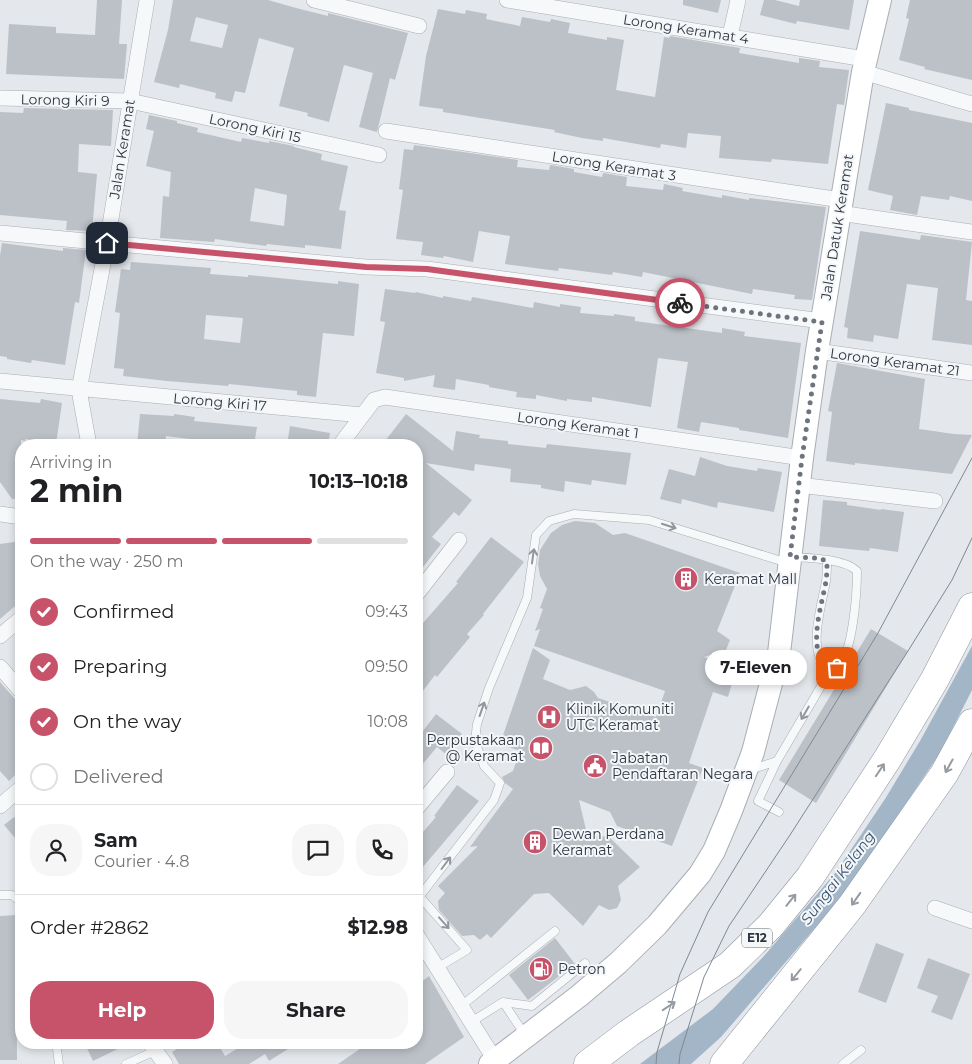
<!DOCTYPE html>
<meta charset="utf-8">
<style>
body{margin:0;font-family:Montserrat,sans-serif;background:#f6f6f6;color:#202124;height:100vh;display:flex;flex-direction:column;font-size:19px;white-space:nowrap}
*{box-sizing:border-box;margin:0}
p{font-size:16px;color:#757577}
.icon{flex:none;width:28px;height:28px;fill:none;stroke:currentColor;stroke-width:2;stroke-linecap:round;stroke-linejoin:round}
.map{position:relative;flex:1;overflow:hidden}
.details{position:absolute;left:15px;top:439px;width:408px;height:610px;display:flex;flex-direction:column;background:#fff;border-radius:20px;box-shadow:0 2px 8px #0003}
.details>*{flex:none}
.pin{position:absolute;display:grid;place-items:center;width:42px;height:42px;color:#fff;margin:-21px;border-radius:10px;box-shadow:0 2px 8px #0006}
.courier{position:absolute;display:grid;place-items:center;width:50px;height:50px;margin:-25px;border:4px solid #c6536a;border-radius:50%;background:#fff;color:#222;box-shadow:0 1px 6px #0007}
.bubble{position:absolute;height:35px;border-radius:18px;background:#fff;box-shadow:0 2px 8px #0003;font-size:16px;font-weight:700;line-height:35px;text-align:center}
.headline em{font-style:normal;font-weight:700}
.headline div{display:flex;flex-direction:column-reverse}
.headline{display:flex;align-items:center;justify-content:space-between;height:85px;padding:0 15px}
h1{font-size:32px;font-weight:700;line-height:38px}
.bar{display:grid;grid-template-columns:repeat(4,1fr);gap:8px 5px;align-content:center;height:60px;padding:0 15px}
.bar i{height:6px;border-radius:4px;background:#e0e0e0}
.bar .on{background:#c6536a}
.bar p{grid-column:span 4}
.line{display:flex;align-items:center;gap:12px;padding:0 15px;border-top:1px solid #e0e0e0}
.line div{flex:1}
.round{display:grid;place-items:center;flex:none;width:52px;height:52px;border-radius:20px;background:#f6f6f6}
ol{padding:0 15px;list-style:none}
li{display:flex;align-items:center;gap:15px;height:55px}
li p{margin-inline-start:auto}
li .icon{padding:5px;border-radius:50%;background:#c6536a;color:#fff;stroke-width:4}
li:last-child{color:#757577}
li i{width:28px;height:28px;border:2px solid #e0e0e0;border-radius:50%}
.action{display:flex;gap:10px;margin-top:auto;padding:10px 15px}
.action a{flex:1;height:58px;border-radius:20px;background:#c6536a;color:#fff;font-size:20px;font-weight:700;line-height:58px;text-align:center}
.action a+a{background:#f6f6f6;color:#202124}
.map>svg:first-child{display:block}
</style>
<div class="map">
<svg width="972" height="1064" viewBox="0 0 972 1064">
<rect width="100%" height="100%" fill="#e4e7eb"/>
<path fill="#a2b6c8" d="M972 646V690L940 753 846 892 721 1037 691 1064H640L713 1009 764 956 836 872 885 799 920 741Z"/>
<path fill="#bcc1c8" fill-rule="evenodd" d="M97 0H122L119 44H127L124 79 6 74 9 24 56 27V33L95 35Z
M173 0H268L296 8 328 16V13L408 33 395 80 390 78 377 132 359 127 373 73 344 65 329 122 307 116 308 113 279 106 294 48 259 38 245 93 235 91 232 102 215 98 216 93 180 84 179 88 154 82 168 30ZM196 17 228 25 222 48 190 41Z
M683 0H721L718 13 683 5Z
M764 0H775L799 6 800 0H854L849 30 797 21 796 24 760 15Z
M910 0H972V80L924 69 925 67 899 60 909 19 906 18Z
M438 9 465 14 466 10 487 14 486 19 520 26 522 17 550 22 551 19 570 23 568 33 607 40V37L624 40 616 90 655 97 664 37 669 38 670 36 740 48 739 53 799 63V58L820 61 819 67 849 70 844 105 837 104 828 164 772 159 771 162 719 158 721 136 688 133 686 148 661 144 660 148 603 138V141L582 138 554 132 555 130 443 112V109L419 106 426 56Z
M886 103 909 108V110L972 123V201L950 196 949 200 921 196 917 215 890 210 893 196 868 190Z
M24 108 113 110 111 146 79 144 78 172 97 174 92 231 66 230 67 221 0 215V112L23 113Z
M149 115 177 121V123L198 128 197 132 241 142 242 138 269 143V141L294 146V147L322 154 321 160 348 166 339 210 346 211 341 249 305 245V248L267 244 266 246 215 239 214 242 160 238 163 196 169 197 171 172 146 166 154 131 146 129ZM255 188 287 195 284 226 250 221Z
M414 145 518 160 517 167 549 170 550 165 574 169V172L602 177 603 173 627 177 626 186 663 190 664 184 683 188 682 191 722 198V195L749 200V198L826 207 812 300 794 299 795 295 753 289 752 294 643 272 642 277 613 272 612 275 559 268 558 271 505 264 510 236 479 231 473 262 444 256 443 258 421 255 423 242 396 239 403 190 399 189 404 149 413 150Z
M860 231 920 240 921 235 972 242 966 300 972 301V345L932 340 938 288 907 284 898 339 874 335 873 342 847 338 848 328 844 327Z
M2 243 63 251V248L86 250 79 303 75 302 65 365 32 360 31 363 7 359V357L0 356V256Z
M131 262 211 268 210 274 248 277V275L338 284V281L359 284 354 336 323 333 316 397 297 395V391L229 384 228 386 167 381 123 376 124 369 114 368 120 313 115 312 121 269 130 270ZM206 315 243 318 240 343 204 339Z
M385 289 415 293 416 292 443 298V296L471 301 472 297 533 308 534 302 560 307V304L581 307 580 313 614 316V314L635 317V321L722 333V328L745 332 744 336 801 343 788 438 739 430V428L701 422 699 432 677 428 688 362 658 358 651 407 592 397V402L567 399V401L536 395V399L516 397 517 392 489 387V385L456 379 455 390 433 387 435 375 404 381V378L376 373 385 322 380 321Z
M837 363 925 379 919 429 954 434 972 435 952 474 855 463V465L826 461 832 412 828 411Z
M0 399 40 403 41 399 62 403 56 444 25 439V441L21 440V498L12 499 0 482Z
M140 414 174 416V414L195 417 194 421 257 427 254 445H197L198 440 166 436 165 445H137Z
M406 414 453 451 456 431 480 435 479 438 508 441V444L546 448 547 444 631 453 626 485 592 480 591 485 565 481 564 492 541 488V485L510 482 511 469 475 464 474 471 426 463 472 500 459 516 454 512 432 537 441 544 416 576V445H382Z
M290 426 330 433 328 445H287Z
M700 457 727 466 757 471 758 468 782 472 774 512 718 502 717 508 682 499 681 504 660 499 669 469 695 476Z
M823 500 847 502V505L881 510V509L904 512 898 552 870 548 869 551 819 546Z
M575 521 595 523 613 535 625 533 740 573 717 631 730 640 726 650 704 657 736 669 728 697 713 692 689 763 703 768 672 846 617 826 610 812 579 800 587 834 609 837 640 867 618 886 621 900 617 908 609 910 599 905 583 926 549 893 534 894 491 938 487 934 480 940 474 935 462 936 439 910 438 901 445 893 438 886 478 846 470 847 513 789 505 783 502 777 513 771 520 751 500 744 533 648 550 660 543 679 570 690 586 686 594 692 598 698 656 717 665 691 534 646 540 629 535 631 543 609 540 608 547 589 540 576 538 564 540 550 551 533 562 525Z
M491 537 524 562 483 614 484 615 467 634 470 637 437 677 435 675 416 700V631L458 583 456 582Z
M21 541V601L0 619V544Z
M871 629 908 651 816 803 779 780Z
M0 682 21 706V769L9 781 0 771Z
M436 714 462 734 447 755 437 747 416 772V740Z
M457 785 479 801 416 875V840L436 817 434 816Z
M14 817 21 826V845L4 825Z
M16 915 17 1060H0V916Z
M555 938 575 964 528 1000 509 975Z
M876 943 904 954 886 1003 858 992Z
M928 958 970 974 952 1020 931 1012 938 996 917 988Z
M429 976 464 1037 425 1064H338L370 1042H416V986Z
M84 1042H132L93 1061Z
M188 1042H217L225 1056 248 1042H299L269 1061 265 1054 249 1064H179L172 1052Z"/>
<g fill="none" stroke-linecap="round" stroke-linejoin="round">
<g stroke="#a9aeb5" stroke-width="9">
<path id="lane" d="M793 557C811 558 845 559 857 571 857 592 853 655 837 668 835 670 832 670 830 671 805 653 822 606 826 581 827 574 827 568 827 561
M777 761 758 801 779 812
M750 770 777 761 830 671
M0 895H12L21 902
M420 897 467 950 437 968
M416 901 494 800 500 783 484 766 475 741 477 724 489 688 527 598 536 535 549 521 574 514 649 520 788 563
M503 1002 525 1035
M461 1006 555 931
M471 1022 503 1002 532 1006 585 963
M56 1042 59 1064
M126 1064 155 1051
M843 1064 861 1050"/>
</g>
<g stroke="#a9aeb5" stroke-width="16">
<path id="street" d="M314 0 419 26
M507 0 865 59
M730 36 738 0
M863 72 972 104
M0 98 130 101 379 155
M386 131 841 200
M839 213 972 232
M0 233 366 267 427 269 822 321
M817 351 972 373
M0 381 362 415
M89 445 79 390 107 243 147 0
M340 445 374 400 385 397 802 458
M799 485 935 501
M0 514 21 517
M416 595 459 540
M0 636 19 620
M0 667 21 691
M0 806 21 788
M416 809 447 772
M935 908 972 921
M416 934 495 1060
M149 1042 165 1064"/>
</g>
<g stroke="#a9aeb5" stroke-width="24">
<path id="secondary" d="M490 1064 579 996 618 963 657 925 700 874 714 851 731 811 753 752 779 653 802 458 817 351 863 72 880 0"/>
</g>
<g stroke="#8d95a1" stroke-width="29">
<path id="highway" d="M588 1064 629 1033 730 965 771 925 810 877 888 758 935 679 972 607
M724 1064 852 905 944 774 972 723"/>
</g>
<use href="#lane" stroke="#f7f8f9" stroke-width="8"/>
<use href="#street" stroke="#f7f8f9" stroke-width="15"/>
<use href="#secondary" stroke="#fff" stroke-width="22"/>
<use href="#highway" stroke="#fff" stroke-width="28"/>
<path stroke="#7f8894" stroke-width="1" d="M656 1064 657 1052 680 974 708 912 878 633 972 458
M679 1064 680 1054 704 977 729 926 790 835 908 651 952 580 972 538"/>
</g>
<defs><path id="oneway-shaft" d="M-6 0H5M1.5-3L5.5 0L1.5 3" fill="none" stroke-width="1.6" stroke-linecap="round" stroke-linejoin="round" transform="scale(1.25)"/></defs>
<g stroke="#92979e">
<use href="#oneway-shaft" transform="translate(669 526) rotate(18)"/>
<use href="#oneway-shaft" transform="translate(533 556) rotate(-82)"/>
<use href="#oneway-shaft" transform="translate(482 709) rotate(-71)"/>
<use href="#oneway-shaft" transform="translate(805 713) rotate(120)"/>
<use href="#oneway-shaft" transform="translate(446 863) rotate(-53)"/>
<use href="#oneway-shaft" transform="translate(444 923) rotate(48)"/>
</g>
<g stroke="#969aa1">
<use href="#oneway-shaft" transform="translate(949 766) rotate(119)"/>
<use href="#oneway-shaft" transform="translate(880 770) rotate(-56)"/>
<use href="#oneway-shaft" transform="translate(856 899) rotate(125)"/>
<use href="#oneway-shaft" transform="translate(791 900) rotate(-51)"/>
<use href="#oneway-shaft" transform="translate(796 975) rotate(129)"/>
<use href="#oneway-shaft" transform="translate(669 1006) rotate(-34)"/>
</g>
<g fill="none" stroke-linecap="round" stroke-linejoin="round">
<path stroke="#6d747e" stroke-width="5" stroke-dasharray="0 9" d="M680 303 822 322 802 458 790 557 818 558 827 561C827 568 827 574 826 581 822 606 805 652 830 671L837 668"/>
<path stroke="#c6536a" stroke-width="6" d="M107 243 366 267 427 269 680 303"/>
</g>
<defs>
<g id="building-disc" transform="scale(1.25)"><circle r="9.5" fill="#c6536a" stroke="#f4f6f8"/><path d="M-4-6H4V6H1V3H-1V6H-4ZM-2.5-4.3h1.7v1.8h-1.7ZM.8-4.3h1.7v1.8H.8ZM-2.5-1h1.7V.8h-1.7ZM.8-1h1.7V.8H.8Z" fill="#fff"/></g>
<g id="hospital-disc" transform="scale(1.25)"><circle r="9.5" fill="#c6536a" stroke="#f4f6f8"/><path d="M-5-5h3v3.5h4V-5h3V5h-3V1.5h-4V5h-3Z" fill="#fff"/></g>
<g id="library-disc" transform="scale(1.25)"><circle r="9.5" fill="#c6536a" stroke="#f4f6f8"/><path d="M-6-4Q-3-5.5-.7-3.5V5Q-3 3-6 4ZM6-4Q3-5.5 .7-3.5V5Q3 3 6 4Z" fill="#fff"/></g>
<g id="civic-disc" transform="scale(1.25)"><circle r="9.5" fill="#c6536a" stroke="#f4f6f8"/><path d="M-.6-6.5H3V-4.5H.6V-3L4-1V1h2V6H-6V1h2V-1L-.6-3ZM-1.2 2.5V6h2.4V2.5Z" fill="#fff"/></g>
<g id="fuel-disc" transform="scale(1.25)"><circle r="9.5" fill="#c6536a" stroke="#f4f6f8"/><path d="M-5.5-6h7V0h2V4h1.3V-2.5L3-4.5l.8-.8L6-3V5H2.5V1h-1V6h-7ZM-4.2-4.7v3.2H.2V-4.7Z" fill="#fff"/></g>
</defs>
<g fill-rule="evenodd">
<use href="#building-disc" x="686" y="579"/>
<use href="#hospital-disc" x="549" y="717"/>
<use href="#library-disc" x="541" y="748"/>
<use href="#civic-disc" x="595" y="766"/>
<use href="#building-disc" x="535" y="842"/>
<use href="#fuel-disc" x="541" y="969"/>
</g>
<g text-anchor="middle" stroke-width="4" stroke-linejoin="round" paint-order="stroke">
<rect fill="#f4f6f8" stroke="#697079" stroke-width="1" x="742" y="928.5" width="30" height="19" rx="4"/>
<g font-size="12" font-weight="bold" fill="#2d3643">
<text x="757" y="942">E12</text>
</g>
<g font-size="14" fill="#2d3643" stroke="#f4f6f8">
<text transform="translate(686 29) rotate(9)" y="5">Lorong Keramat 4</text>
<text transform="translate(65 100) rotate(1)" y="5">Lorong Kiri 9</text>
<text transform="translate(255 128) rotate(12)" y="5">Lorong Kiri 15</text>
<text transform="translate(122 149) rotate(-81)" y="5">Jalan Keramat</text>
<text transform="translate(614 166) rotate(9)" y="5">Lorong Keramat 3</text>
<text transform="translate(837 227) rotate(-81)" y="5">Jalan Datuk Keramat</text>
<text transform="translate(895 362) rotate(8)" y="5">Lorong Keramat 21</text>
<text transform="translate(220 402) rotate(5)" y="5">Lorong Kiri 17</text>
<text transform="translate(578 425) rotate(8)" y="5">Lorong Keramat 1</text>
</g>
<g font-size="14" fill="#2d3643" stroke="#f4f6f8" text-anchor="start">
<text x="704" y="584">Keramat Mall</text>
<text x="566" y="714">Klinik Komuniti<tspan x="566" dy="16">UTC Keramat</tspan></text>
<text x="524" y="745" text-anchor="end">Perpustakaan<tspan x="524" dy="16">@ Keramat</tspan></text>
<text x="612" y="763">Jabatan<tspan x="612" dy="16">Pendaftaran Negara</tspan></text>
<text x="552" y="839">Dewan Perdana<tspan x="552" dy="16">Keramat</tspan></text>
<text x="558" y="974">Petron</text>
</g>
<g font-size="15" font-style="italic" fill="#395674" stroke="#f4f6f8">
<text transform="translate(838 878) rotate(-53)" y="5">Sungai Kelang</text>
</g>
</g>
</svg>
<div class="pin" style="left:837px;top:668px;background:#ea580c"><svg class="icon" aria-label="bag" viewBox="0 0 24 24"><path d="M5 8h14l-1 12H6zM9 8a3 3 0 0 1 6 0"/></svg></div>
<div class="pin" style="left:107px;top:243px;background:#1f2937"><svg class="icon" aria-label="home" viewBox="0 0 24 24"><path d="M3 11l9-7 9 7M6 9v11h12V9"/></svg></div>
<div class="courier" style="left:680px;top:303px"><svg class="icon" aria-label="bike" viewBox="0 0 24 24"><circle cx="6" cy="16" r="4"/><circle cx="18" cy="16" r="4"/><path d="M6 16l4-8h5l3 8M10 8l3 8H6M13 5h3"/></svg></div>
<div class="bubble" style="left:705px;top:650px;width:102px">7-Eleven</div>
<section class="details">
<div class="headline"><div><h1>2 min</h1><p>Arriving in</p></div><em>10:13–10:18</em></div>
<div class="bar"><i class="on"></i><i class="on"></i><i class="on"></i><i></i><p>On the way · 250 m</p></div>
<ol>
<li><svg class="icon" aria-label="check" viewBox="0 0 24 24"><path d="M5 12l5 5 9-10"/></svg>Confirmed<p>09:43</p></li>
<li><svg class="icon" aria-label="check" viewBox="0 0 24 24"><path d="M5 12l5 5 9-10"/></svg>Preparing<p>09:50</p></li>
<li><svg class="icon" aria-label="check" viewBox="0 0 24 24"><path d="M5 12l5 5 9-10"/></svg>On the way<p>10:08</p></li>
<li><i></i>Delivered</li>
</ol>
<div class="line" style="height:90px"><a class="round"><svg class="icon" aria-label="person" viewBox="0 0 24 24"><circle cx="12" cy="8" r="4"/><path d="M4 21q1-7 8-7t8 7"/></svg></a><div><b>Sam</b><p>Courier · 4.8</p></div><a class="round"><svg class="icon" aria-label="chat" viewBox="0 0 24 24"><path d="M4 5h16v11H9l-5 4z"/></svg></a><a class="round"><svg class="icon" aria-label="phone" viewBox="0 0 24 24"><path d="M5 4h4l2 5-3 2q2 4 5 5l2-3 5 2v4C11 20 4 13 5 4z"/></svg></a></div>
<div class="line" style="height:65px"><div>Order #2862</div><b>$12.98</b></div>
<div class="action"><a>Help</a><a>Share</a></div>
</section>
</div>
